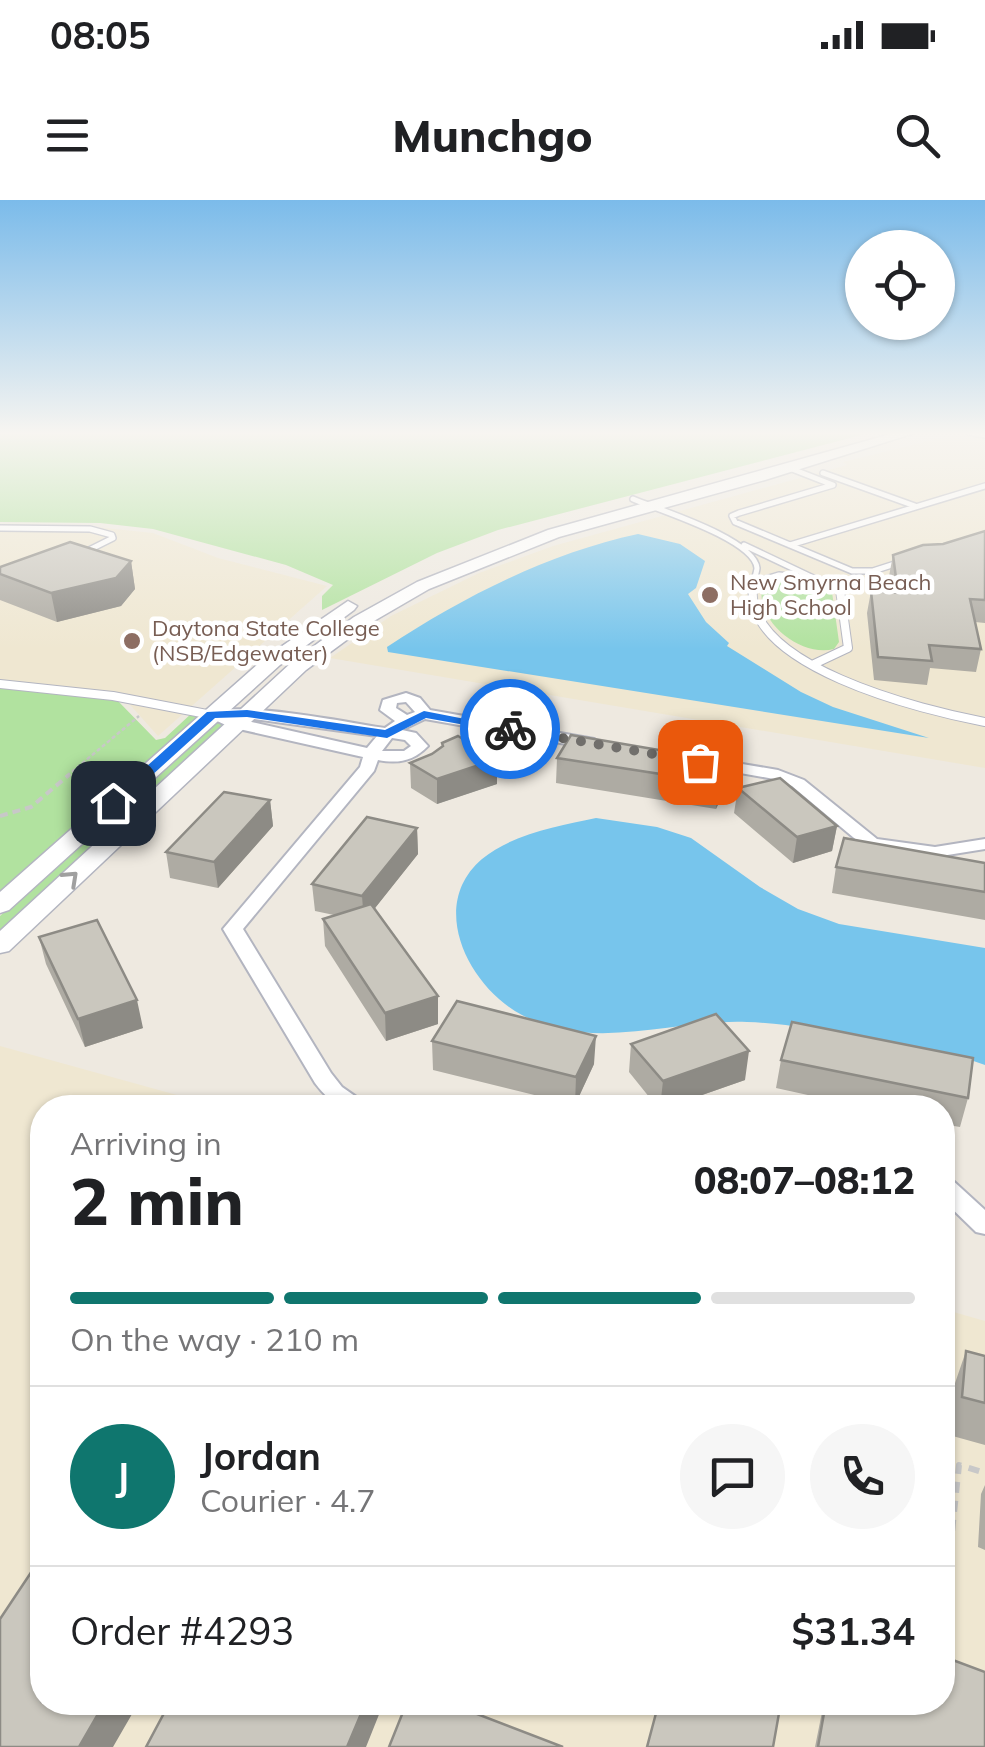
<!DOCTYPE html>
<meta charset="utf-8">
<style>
body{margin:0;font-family:Mulish,sans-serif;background:#f6f6f6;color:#202124;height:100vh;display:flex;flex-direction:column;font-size:38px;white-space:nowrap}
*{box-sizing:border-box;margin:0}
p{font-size:32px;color:#757577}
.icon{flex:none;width:55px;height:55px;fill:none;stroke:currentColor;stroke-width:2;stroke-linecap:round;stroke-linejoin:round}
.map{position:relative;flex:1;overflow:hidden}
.sheet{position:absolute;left:30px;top:895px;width:925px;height:620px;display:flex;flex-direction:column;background:#fff;border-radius:40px;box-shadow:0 2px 8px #0004}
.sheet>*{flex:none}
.tools{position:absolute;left:845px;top:30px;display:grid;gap:20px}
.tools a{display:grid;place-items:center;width:110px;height:110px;border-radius:50%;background:#fff;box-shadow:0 2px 8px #0004;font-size:50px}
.pin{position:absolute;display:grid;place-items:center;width:85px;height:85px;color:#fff;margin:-42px;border-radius:20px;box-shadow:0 5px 15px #0006}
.courier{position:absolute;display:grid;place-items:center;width:100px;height:100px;margin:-50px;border:8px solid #1a73e8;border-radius:50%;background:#fff;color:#222;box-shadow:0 2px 12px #0007}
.headline em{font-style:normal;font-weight:800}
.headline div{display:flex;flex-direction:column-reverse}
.headline{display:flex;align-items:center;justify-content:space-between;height:170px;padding:0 40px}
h1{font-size:65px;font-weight:800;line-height:75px}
.bar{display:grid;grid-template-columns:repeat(4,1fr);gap:15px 10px;align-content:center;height:120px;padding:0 40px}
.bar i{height:12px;border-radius:8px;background:#e0e0e0}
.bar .selected{background:#0f766e}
.bar p{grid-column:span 4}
.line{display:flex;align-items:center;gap:25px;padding:0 40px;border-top:2px solid #e0e0e0}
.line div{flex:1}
.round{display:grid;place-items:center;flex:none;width:105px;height:105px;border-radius:52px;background:#f6f6f6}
.status{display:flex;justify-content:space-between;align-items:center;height:70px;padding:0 50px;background:#fff;direction:ltr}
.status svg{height:28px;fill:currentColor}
header{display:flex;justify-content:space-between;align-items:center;height:130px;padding:0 40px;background:#fff;font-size:45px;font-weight:800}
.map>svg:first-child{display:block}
</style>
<div class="status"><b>08:05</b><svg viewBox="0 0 49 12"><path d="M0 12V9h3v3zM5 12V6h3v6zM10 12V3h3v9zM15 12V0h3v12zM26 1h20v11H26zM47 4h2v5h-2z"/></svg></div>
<header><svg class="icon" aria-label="menu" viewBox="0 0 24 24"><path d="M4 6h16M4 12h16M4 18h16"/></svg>Munchgo<svg class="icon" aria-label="search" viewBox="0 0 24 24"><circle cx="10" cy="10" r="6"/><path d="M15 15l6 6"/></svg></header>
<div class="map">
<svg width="985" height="1547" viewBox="0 0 985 1547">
<rect width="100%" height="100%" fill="#eee9e0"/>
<path fill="#efe7d1" d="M966 232H985V568L330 458 391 416 479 373 553 346 847 265 843 262Z
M0 324 85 326 153 333 218 358 327 386 158 536 124 498 0 484Z
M0 846 220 907 42 908V1502H942L943 1109 985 1121V1547H0Z"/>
<path fill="#b1e29f" d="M0 232H873L498 330 437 353 322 410V396L333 385 286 365 153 329 100 323 0 322Z
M791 377 809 380 832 392 839 442 834 449C800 458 752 419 763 383Z
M0 487 118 501 156 540 165 538 193 512 200 516 0 694Z
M214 521 224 525 0 733V716Z"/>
<path fill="#77c5ec" d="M638 334 680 344 705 361 696 388 688 394 706 422 729 443 727 446 801 492 833 507 929 538 388 452 387 447C463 397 549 353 638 334Z
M596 618 657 627 691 638 760 687 798 709 839 724 985 748V865L962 857 949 860C883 846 815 824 747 822 671 819 594 853 522 815 469 787 427 706 482 659 512 634 559 626 596 618Z"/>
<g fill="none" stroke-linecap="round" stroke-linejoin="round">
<g stroke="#b3b5c0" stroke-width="8">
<path id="lane-far1" d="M968 232 985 235
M792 269 833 285 739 313 732 316 735 322 852 371H873L901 362
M823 273 915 306
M633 299C659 310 754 339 757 368 757 371 754 380 753 384
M0 328 90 329 112 335 113 338 79 355
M744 345 826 384
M790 345 985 286
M753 383 779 375 811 378"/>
</g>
<g stroke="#b3b5c0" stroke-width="10">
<path id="lane" d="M754 381C735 466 927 511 985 522
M753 383 759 381
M814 464 848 448 840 390 821 381
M0 484 113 496 212 515"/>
</g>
<g stroke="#b3b5c0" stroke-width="4">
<path id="street" d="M406 493 420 498 430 510 594 539 602 544 594 549 425 519 402 530 416 533 428 546C414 561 398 564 378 560L374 571 243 729 331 873 342 887 372 908C343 908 334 908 315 883L223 729 360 567 363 557 230 527 204 515C230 498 350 523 385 528L395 521 380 510 383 500ZM406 502 415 512 407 515 396 508 397 503ZM234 518H247L377 536 367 548ZM392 538 405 540 411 546 404 551H382Z
M701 557 778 570 804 580 877 639 935 647 985 639V649L935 657 866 648 792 586 774 579 695 565V559Z
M942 975 950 978 985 1010V1034L976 1032 942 999Z"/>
</g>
<g stroke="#b3b5c0" stroke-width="3">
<path id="secondary" d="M898 232H918L765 280 559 337 429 389 367 425 306 470 9 751 0 753V731L292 462 354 417 417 382 548 330Z
M348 401 357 406 354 410 280 465 9 710 0 713V692L266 457Z"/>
</g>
<path stroke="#c8c8c8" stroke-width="2.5" stroke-dasharray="4 2.5" stroke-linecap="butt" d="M800 405 829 407
M67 576 139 516"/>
<path stroke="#c8c8c8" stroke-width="4" stroke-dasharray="8 5" stroke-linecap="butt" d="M0 616 31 607 70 574"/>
<path stroke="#c8c8c8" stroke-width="6" stroke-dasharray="11 8" stroke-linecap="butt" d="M942 1322 954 1314
M952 1463 946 1390 959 1265 985 1273"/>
<use href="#lane-far1" stroke="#fff" stroke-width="5"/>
<use href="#lane" stroke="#fff" stroke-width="8"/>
<use href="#street" fill="#fff" fill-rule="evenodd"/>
<use href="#secondary" fill="#fff" fill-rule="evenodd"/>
</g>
<path fill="#aeaba3" d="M985 331V423L975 422 981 449 976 472 930 468 927 485 874 480 867 413 871 391 891 393 889 376 893 355 943 344Z
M131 361 135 389 121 406 57 422 0 400V367Z
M442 543 497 584 437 604 411 588 410 563 432 554 442 547Z
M557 558 729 562 726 587 716 609 556 583Z
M738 588 837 626 832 651 793 663 734 613Z
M270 600 273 626 218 688 170 678 166 652Z
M417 628 418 654 374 709 438 796V824L386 841 325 746 323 719 334 715 315 711 312 684Z
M985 663V720L832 693 836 667Z
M39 737 143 828 85 847 46 764Z
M432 841 594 864 575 905 433 870Z
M631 844 745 880 665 908H658L629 872Z
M781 860 968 898 960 927 942 924V908H867L776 888Z
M966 1151 985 1156V1245L949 1235 953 1189Z
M985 1285V1350L978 1347 981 1294Z
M824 1502H942L985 1547H815Z"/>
<path fill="#8d8b85" d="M131 361 135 389 121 406 57 422 51 393Z
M497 559V584L437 604V579Z
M729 562 726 587 716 609 719 583Z
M270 600 273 626 218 688 214 662Z
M837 626 832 651 793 663 797 637Z
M417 628 418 654 364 722 362 696Z
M438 796V824L386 841 385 813Z
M137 800 143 828 85 847 78 819Z
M596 836 594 864 575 905 576 877Z
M749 851 745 880 665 908H660L663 881Z
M105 1502H139L113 1547H79Z
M366 1502H384L366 1547H347Z"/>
<path fill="#cac7be" stroke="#8d8b85" stroke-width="2.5" d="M985 331V400L970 399 981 449 929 445 932 461 878 457 871 391 898 393 893 355 923 345 943 344Z
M70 342 131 361 116 378 51 393 0 374V367Z
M571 535 729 562 719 583 557 558Z
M458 536 497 559 437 579 410 563 432 554 443 546 442 543Z
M780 578 837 626 797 637 738 588Z
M224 592 270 600 214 662 166 652Z
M367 617 417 628 362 696 312 684Z
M844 638 985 663V692L836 667Z
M371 704 438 796 385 813 323 719Z
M97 720 137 800 78 819 39 737Z
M457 801 596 836 576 877 432 841Z
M716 814 749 851 663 881 631 844Z
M792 822 973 858 968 898 781 860Z
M966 1151 985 1156V1203L962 1197Z
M42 1356V1502H105L79 1547H0V1419Z
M942 1378 946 1379 942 1412Z
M942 1456 985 1472V1547H818L826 1502H942Z
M170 1502H366L347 1547H146Z
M407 1502H446L563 1547H389Z
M659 1502H781L773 1547H647Z"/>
<defs><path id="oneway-chevron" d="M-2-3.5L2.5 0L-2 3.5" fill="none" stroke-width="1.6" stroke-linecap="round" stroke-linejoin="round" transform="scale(2.5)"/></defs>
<use stroke="#a0a0a0" href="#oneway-chevron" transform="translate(71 678) rotate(-43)"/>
<linearGradient id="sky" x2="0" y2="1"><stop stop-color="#7bbbea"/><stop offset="0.52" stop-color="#f7f5f1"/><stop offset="1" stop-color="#f7f5f1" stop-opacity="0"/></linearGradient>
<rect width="985" height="449" fill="url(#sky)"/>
<path fill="#1a73e8" d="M247 510 385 530 424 511 516 529 510 533 426 518 387 538 247 517 215 518 118 606 106 603 207 512Z"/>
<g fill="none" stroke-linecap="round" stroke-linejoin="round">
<path stroke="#716f6c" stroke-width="10" stroke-dasharray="0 18" d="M510 529 700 562"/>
</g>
<g fill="#8d6e63" stroke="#fff" stroke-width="4">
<circle cx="710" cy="395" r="10"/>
<circle cx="132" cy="441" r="10"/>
</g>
<g text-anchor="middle" stroke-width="9" stroke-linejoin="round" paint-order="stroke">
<g font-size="22" fill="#785e54" stroke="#fff" text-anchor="start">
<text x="730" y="390">New Smyrna Beach<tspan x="730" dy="25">High School</tspan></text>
<text x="152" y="436">Daytona State College<tspan x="152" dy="25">(NSB/Edgewater)</tspan></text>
</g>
</g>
</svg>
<div class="tools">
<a><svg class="icon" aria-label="locate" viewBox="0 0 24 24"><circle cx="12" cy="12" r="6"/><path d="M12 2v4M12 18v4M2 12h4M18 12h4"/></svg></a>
</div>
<div class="pin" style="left:700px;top:562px;background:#ea580c"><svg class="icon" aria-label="bag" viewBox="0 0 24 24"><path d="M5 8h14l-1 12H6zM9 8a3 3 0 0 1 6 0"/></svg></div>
<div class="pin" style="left:113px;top:603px;background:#1f2937"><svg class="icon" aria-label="home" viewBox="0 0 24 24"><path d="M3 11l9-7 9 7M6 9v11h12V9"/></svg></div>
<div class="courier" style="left:510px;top:529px"><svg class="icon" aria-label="bike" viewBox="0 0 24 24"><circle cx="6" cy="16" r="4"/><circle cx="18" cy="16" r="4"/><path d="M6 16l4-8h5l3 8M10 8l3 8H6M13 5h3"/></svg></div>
<section class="sheet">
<div class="headline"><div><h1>2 min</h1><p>Arriving in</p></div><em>08:07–08:12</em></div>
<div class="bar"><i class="selected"></i><i class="selected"></i><i class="selected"></i><i></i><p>On the way · 210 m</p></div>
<div class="line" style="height:180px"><b class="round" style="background:#0f766e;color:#fff">J</b><div><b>Jordan</b><p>Courier · 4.7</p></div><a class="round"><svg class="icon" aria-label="chat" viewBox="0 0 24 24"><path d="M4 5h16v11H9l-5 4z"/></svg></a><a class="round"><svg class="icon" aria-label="phone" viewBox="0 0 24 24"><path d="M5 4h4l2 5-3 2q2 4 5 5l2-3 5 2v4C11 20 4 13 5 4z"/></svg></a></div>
<div class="line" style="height:130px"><div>Order #4293</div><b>$31.34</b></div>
</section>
</div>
